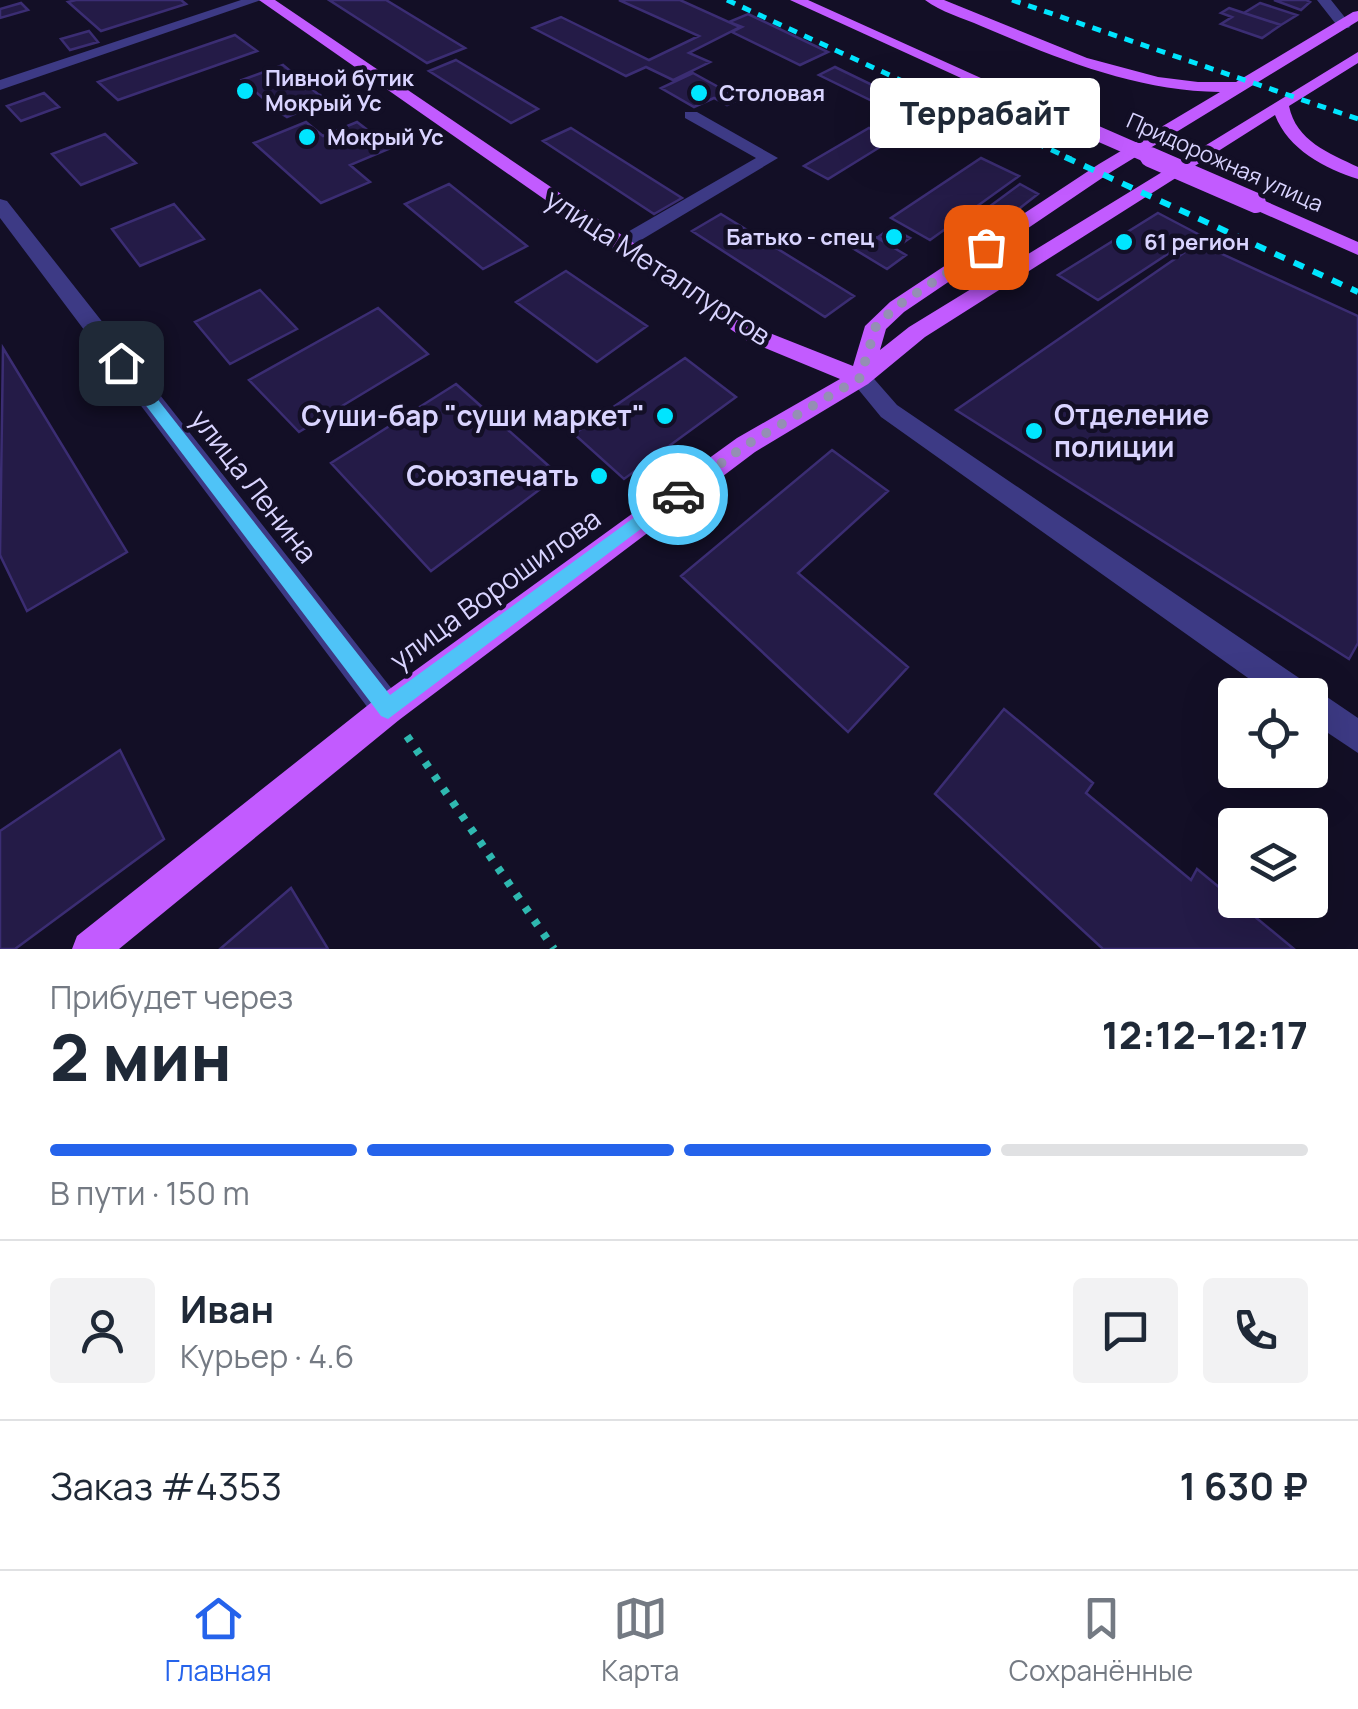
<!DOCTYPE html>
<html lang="ru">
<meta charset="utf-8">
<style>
body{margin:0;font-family:Manrope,sans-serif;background:#f2f2f3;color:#1f2937;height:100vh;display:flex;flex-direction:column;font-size:38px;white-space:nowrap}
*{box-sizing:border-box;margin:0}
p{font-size:32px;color:#747a83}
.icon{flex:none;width:55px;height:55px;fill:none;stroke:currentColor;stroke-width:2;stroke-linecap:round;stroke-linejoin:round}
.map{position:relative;height:949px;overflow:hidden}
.panel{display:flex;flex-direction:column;background:#fff;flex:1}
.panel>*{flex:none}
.controls{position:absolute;left:1218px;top:678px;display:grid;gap:20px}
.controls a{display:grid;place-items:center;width:110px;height:110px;border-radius:10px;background:#fff;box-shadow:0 10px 40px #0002;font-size:50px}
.pin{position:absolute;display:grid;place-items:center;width:85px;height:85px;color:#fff;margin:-42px;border-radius:20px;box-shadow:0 5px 15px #0006}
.courier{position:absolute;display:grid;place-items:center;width:100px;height:100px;margin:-50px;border:8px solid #4fc3f7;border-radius:50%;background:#fff;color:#222;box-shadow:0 2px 12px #0007}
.bubble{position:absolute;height:70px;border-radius:10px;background:#fff;box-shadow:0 10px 40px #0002;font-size:32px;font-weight:800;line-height:70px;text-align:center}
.head em{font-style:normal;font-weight:800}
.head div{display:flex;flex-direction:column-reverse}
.head{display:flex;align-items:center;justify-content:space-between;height:170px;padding:0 50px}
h1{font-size:65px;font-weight:800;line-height:75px}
.bar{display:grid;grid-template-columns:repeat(4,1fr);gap:15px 10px;align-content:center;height:120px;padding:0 50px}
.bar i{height:12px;border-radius:8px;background:#e0e1e3}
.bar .active{background:#2563eb}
.bar p{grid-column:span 4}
.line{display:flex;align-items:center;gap:25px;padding:0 50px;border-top:2px solid #e0e1e3}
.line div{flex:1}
.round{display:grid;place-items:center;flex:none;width:105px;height:105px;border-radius:10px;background:#f2f2f3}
.tabs{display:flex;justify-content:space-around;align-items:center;height:140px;border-top:2px solid #e0e1e3;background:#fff;font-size:28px;color:#747a83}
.tabs a{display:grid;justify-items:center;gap:5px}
.tabs .active{color:#2563eb}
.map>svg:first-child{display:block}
</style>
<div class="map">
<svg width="1358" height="949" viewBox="0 0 1358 949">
<rect width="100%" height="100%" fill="#130f26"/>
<path fill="#241b47" stroke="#3b2d73" stroke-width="2.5" d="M76 0H181L186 4 101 31 68 2Z
M329 0H386L465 48 427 63Z
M619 0H680L740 27 689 53 710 62 673 80 646 67 626 76 533 28 561 17 649 60 699 36Z
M1274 0H1306L1310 2 1301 10Z
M21 3 28 10 0 18V9Z
M1260 3 1297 15 1281 25 1244 13Z
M1229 8 1244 13 1281 25 1262 38 1221 24 1232 17 1221 13Z
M748 14 828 52 800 65 732 32 742 27 729 22Z
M89 31 98 42 70 50 61 39Z
M235 35 257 51 118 100 98 82Z
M456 60 538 109 511 123 429 71Z
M283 65 319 95 279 112 242 80Z
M835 67 922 109 907 118 819 75Z
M693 73 740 99 727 105 714 98 694 107 661 88Z
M44 93 59 107 21 121 7 106Z
M320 95 327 100 287 117 279 112Z
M306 122 323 136 357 122 391 148 350 165 370 182 321 203 254 143Z
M571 128 682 198 654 214 543 141Z
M869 128 893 139 828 179 804 166Z
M105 134 136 163 81 185 52 154Z
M981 158 1019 176 930 240 891 218Z
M449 184 527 246 483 269 405 204Z
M1020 184 1038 194 998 225 978 215Z
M174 204 204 239 140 266 112 229Z
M1158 213 1198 234 1098 300 1058 275Z
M721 214 854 296 825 317 692 231Z
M891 228 910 238 897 247 878 237Z
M869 233 906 255 887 269 849 246Z
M1198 243 1358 316V643L1349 659 956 410Z
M566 271 647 326 597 362 516 302Z
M260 290 297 329 230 364 195 322Z
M378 308 428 354 299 432 249 380Z
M3 348 127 552 27 611 0 555Z
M685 358 736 397 624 479 574 434Z
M456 384 559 475 431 571 331 463Z
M832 450 888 491 798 573 908 667 848 732 681 576Z
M1004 709 1093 783 1086 793 1191 880 1197 869 1294 949H1103L935 794Z
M120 750 164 839 15 949H0V831Z
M291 888 328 949H220Z"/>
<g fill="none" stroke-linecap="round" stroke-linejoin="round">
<path stroke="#2fb8b0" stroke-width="8" stroke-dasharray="6 10" stroke-linecap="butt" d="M407 736 554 949"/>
<path fill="#3d3a85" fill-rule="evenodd" d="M241 0H261L0 90V80Z
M1317 0H1331L1351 25 1349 28H1339Z
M685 112H697L778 158 626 249H612V241L756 158 685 118Z
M0 199 7 201 399 698 403 709 399 720 388 724 377 720 0 218Z
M860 370 868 372 897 405 1358 718V753L1310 721V695H1272L881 417 849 378Z"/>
<path fill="#c25bff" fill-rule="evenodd" d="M259 0H275L762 330 853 366 865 326 890 302 1099 164 1220 92C1136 91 1058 59 981 26 963 18 941 12 925 0H944L1087 58 1158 77 1198 82H1236L1353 12 1358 11V21L1111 172 904 312 886 329 880 350 909 327 1358 52V63L1289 106C1296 141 1329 153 1358 167V179C1325 169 1288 149 1275 115L925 337 868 384 755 452 399 720 119 949H72L77 936 377 698 737 438 840 379 746 340Z
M790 0H808L1054 111 1040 114Z
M1256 197 1358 242V255L1249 207V199Z"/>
<path stroke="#00e5ff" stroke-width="5" stroke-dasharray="9 8" stroke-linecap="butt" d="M727 0 1071 159
M1012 0 1358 119"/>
<path stroke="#00e5ff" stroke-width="6" stroke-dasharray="11 10" stroke-linecap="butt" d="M1065 157 1358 292"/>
<path stroke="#c25bff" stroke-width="15" d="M1046 111 1156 159"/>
<path stroke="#c25bff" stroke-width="20" d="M1150 157 1256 203"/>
</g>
<path fill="#4fc3f7" d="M121 358 126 359 390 695 672 490H684L686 495 388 719 381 716 116 366 114 363Z"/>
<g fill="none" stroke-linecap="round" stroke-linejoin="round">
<path stroke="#948fb3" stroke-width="10" stroke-dasharray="0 18" d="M678 495 746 445 860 378 876 326 897 306 986 247"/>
</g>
<g fill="#00e5ff" stroke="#130f26" stroke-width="4">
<circle cx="245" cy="91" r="10"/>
<circle cx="699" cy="93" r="10"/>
<circle cx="307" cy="137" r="10"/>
<circle cx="894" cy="237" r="10"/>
<circle cx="1124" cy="242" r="10"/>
<circle cx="665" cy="416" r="10"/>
<circle cx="1034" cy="431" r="10"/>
<circle cx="599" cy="476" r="10"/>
</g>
<g text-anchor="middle" stroke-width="9" stroke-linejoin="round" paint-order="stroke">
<g font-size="22" font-weight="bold" fill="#d9d4ff" stroke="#130f26" text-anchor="start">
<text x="265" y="86">Пивной бутик<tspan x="265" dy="25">Мокрый Ус</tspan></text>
<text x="719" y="101">Столовая</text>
<text x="327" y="145">Мокрый Ус</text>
<text x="874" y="245" text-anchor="end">Батько - спец</text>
<text x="1144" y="250">61 регион</text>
</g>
<g font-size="22" fill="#d9d4ff" stroke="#130f26">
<text transform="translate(1225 162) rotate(24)" y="8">Придорожная улица</text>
</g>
<g font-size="28" fill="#d9d4ff" stroke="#130f26">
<text transform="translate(658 267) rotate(33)" y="10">улица Металлургов</text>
<text transform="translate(254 486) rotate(52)" y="10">улица Ленина</text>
<text transform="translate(495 589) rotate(-36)" y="10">улица Ворошилова</text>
</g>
<g font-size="28" font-weight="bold" fill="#d9d4ff" stroke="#130f26" text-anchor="end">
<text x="1054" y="425" text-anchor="start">Отделение<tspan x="1054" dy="32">полиции</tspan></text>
<text x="645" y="426">Суши-бар "суши маркет"</text>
<text x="579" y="486">Союзпечать</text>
</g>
</g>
</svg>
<div class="controls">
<a><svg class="icon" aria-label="locate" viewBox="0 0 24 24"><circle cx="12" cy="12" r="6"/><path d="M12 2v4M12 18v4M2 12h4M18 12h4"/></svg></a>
<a><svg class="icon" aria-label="layers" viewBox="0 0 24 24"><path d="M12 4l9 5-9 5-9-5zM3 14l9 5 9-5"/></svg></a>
</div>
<div class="pin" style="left:986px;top:247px;background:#ea580c"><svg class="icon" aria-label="bag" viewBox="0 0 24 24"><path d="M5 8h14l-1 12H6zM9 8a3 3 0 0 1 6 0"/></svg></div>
<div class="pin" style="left:121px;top:363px;background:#1f2937"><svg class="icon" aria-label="home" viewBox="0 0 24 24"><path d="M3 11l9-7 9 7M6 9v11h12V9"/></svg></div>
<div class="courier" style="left:678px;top:495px"><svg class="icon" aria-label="car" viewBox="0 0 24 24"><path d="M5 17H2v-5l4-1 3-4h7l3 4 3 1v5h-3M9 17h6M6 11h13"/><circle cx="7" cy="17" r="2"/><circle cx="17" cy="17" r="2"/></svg></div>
<div class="bubble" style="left:870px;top:78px;width:230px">Террабайт</div>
</div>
<section class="panel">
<div class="head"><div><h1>2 мин</h1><p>Прибудет через</p></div><em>12:12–12:17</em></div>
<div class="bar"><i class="active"></i><i class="active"></i><i class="active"></i><i></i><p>В пути · 150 m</p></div>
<div class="line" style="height:180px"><a class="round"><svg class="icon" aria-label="person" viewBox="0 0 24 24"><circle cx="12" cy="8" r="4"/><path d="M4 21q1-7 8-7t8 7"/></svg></a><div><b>Иван</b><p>Курьер · 4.6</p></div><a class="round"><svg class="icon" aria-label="chat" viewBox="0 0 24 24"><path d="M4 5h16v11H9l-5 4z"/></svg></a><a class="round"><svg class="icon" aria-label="phone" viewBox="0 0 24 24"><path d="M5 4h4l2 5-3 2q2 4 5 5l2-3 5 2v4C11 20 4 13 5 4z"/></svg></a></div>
<div class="line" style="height:130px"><div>Заказ #4353</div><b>1 630 ₽</b></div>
</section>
<nav class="tabs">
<a class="active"><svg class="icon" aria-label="home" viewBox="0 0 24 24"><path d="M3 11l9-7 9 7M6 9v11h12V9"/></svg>Главная</a>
<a><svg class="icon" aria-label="map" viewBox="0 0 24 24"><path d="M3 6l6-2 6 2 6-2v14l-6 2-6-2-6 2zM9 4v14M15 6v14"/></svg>Карта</a>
<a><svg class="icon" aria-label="saved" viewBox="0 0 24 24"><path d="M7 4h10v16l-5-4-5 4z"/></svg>Сохранённые</a>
</nav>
